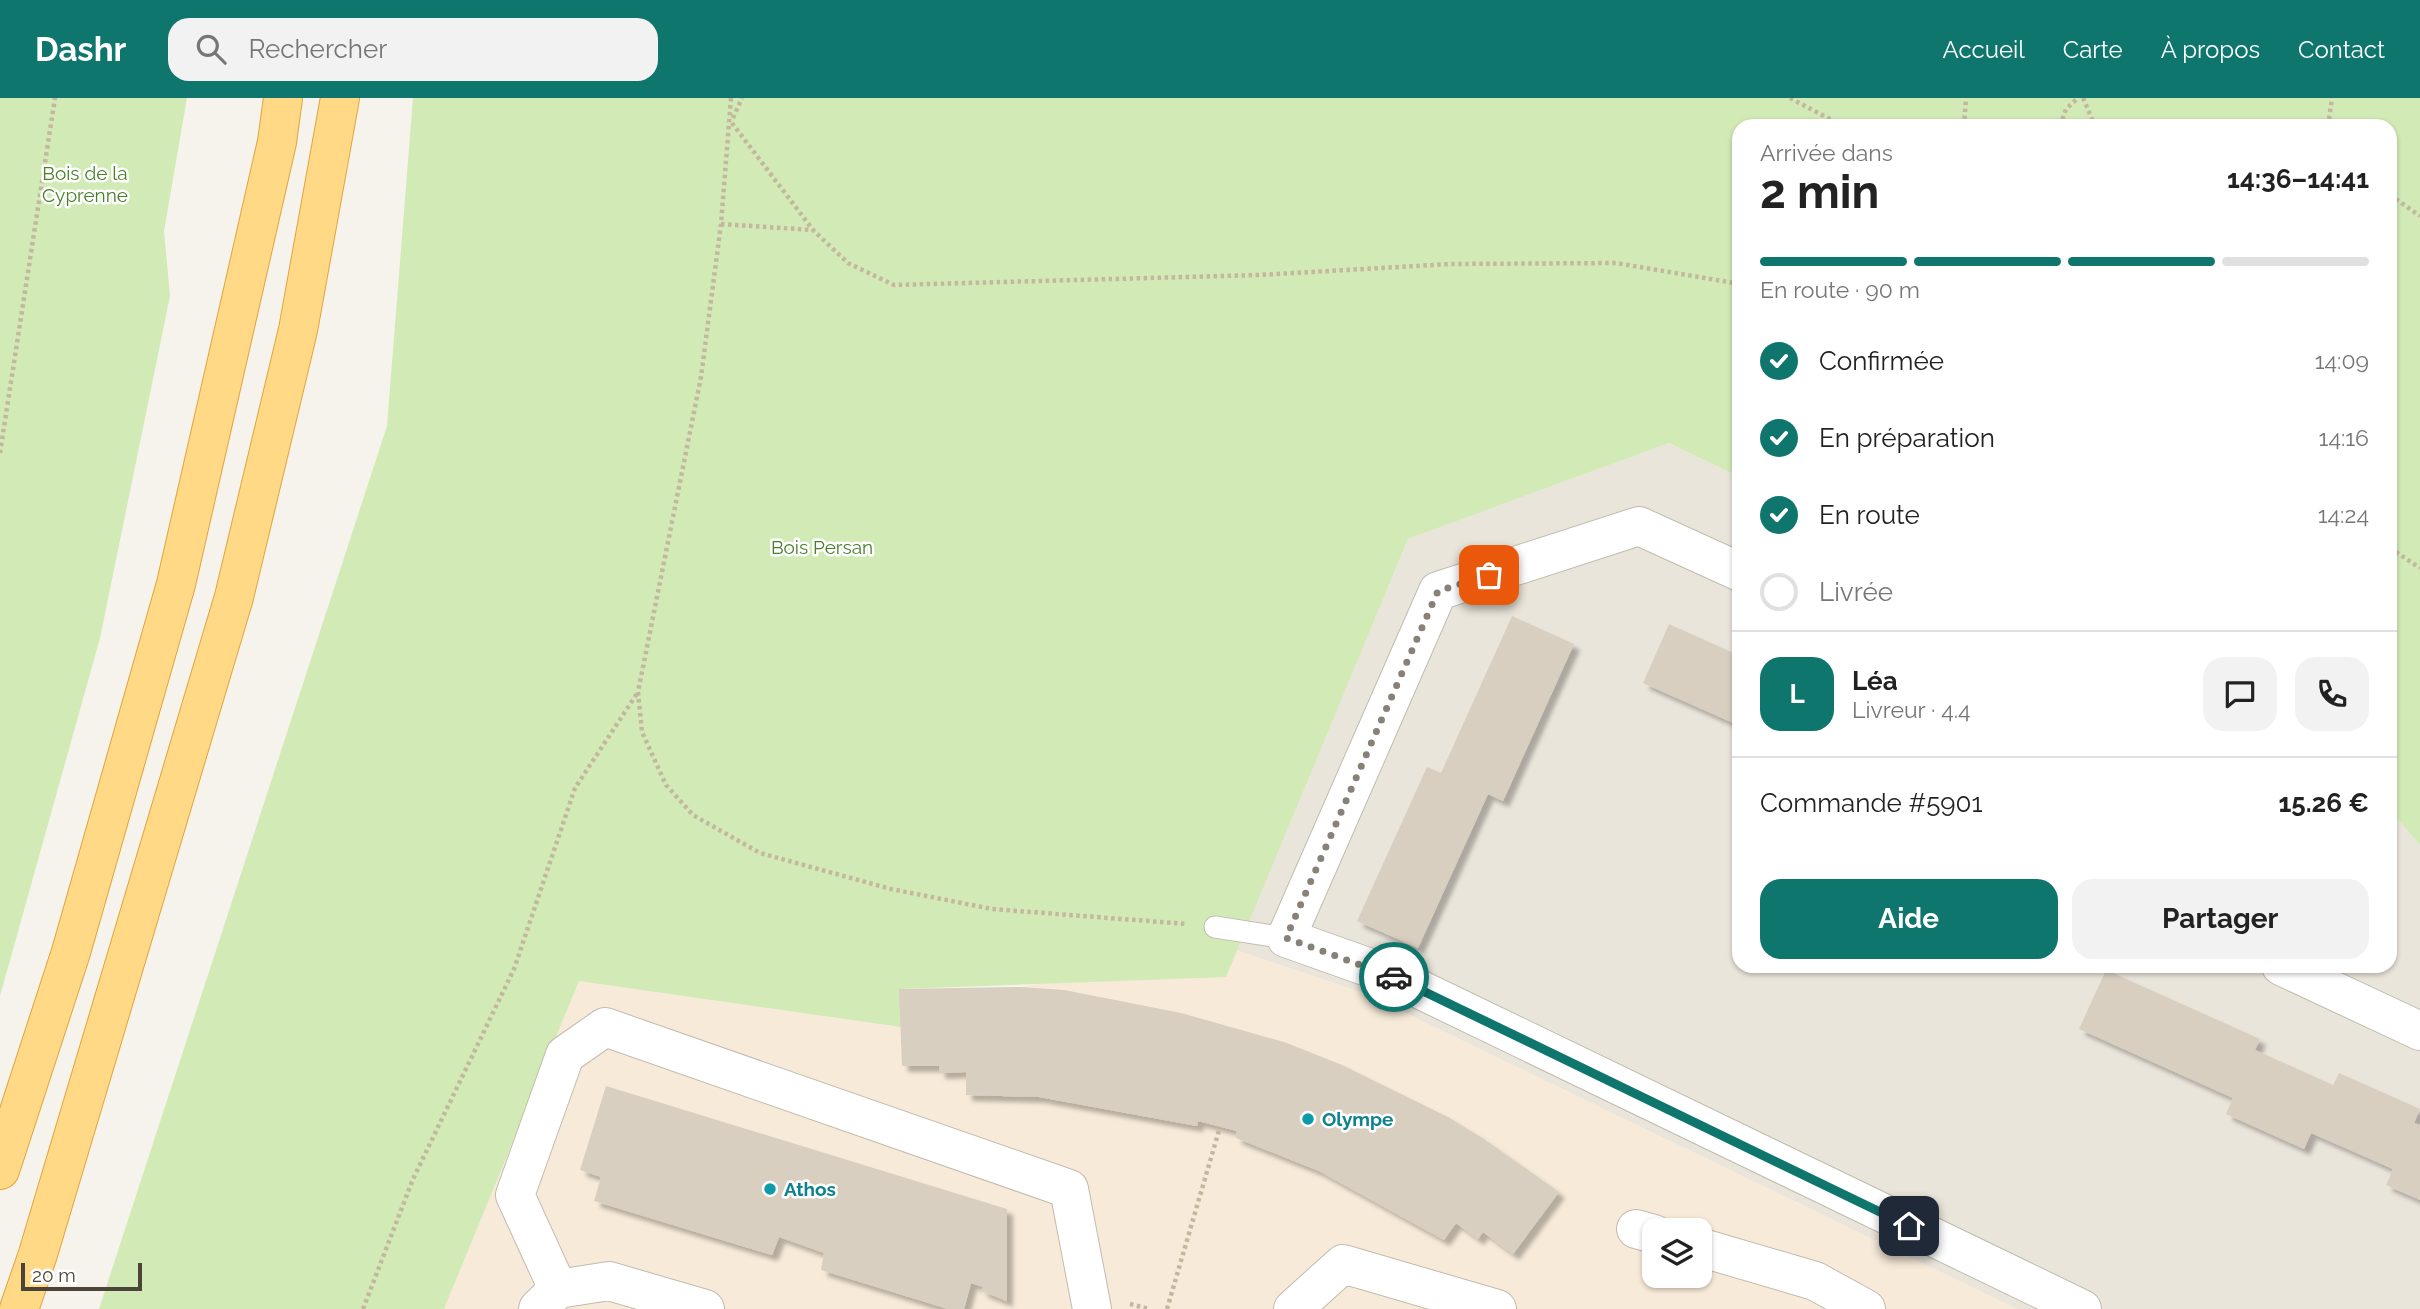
<!DOCTYPE html>
<html lang="fr">
<meta charset="utf-8">
<style>
body{margin:0;font-family:Raleway,sans-serif;background:#f2f2f2;color:#222;height:100vh;display:flex;flex-direction:column;font-size:26px;white-space:nowrap}
*{box-sizing:border-box;margin:0}
p{font-size:23px;color:#767676}
.icon{flex:none;width:38px;height:38px;fill:none;stroke:currentColor;stroke-width:2;stroke-linecap:round;stroke-linejoin:round}
.map{position:relative;flex:1;overflow:hidden}
.panel{position:absolute;left:1732px;top:21px;width:665px;height:854px;display:flex;flex-direction:column;background:#fff;border-radius:21px;box-shadow:0 2px 5px #0004}
.panel>*{flex:none}
.tools{position:absolute;left:1642px;top:1120px;display:grid;gap:14px}
.tools a{display:grid;place-items:center;width:70px;height:70px;border-radius:14px;background:#fff;box-shadow:0 2px 5px #0004;font-size:35px}
.scale{position:absolute;left:21px;bottom:18px;width:121px;box-sizing:border-box;padding-left:7px;border:4px solid #4b4439;border-top:0;font-size:19px;line-height:24px;white-space:nowrap;color:#4b4439;-webkit-text-stroke:5px #fff;paint-order:stroke}
.pin{position:absolute;display:grid;place-items:center;width:60px;height:60px;color:#fff;margin:-30px;border-radius:14px;box-shadow:0 4px 10px #0006}
.courier{position:absolute;display:grid;place-items:center;width:70px;height:70px;margin:-35px;border:5px solid #0f766e;border-radius:50%;background:#fff;color:#222;box-shadow:0 2px 9px #0007}
.summary em{font-style:normal;font-weight:700}
.summary div{display:flex;flex-direction:column-reverse}
.summary{display:flex;align-items:center;justify-content:space-between;height:119px;padding:0 28px}
h1{font-size:46px;font-weight:700;line-height:52px}
.bar{display:grid;grid-template-columns:repeat(4,1fr);gap:10px 7px;align-content:center;height:84px;padding:0 28px}
.bar i{height:9px;border-radius:5px;background:#e0e0e0}
.bar .current{background:#0f766e}
.bar p{grid-column:span 4}
.line{display:flex;align-items:center;gap:18px;padding:0 28px;border-top:2px solid #e0e0e0}
.line div{flex:1}
.round{display:grid;place-items:center;flex:none;width:74px;height:74px;border-radius:21px;background:#f2f2f2}
ol{padding:0 28px;list-style:none}
li{display:flex;align-items:center;gap:21px;height:77px}
li p{margin-inline-start:auto}
li .icon{padding:7px;border-radius:50%;background:#0f766e;color:#fff;stroke-width:4}
li:last-child{color:#767676}
li i{width:38px;height:38px;border:4px solid #e0e0e0;border-radius:50%}
.primary-button{display:flex;gap:14px;margin-top:auto;padding:14px 28px}
.primary-button a{flex:1;height:80px;border-radius:21px;background:#0f766e;color:#fff;font-size:28px;font-weight:700;line-height:80px;text-align:center}
.primary-button a+a{background:#f2f2f2;color:#222}
header{display:flex;align-items:center;gap:42px;box-sizing:border-box;height:98px;padding:0 35px;background:#0f766e;color:#fff}
header strong{font-size:33px}
nav{display:flex;gap:38px;margin-inline-start:auto;font-size:24px}
.search{width:490px;height:63px;background:#f2f2f2;display:flex;align-items:center;gap:18px;box-sizing:border-box;padding:0 24px;border-radius:21px;color:#767676;font-size:26px}
.map>svg:first-child{display:block}
</style>
<header>
<strong>Dashr</strong>
<div class="search"><svg class="icon" aria-label="search" viewBox="0 0 24 24"><circle cx="10" cy="10" r="6"/><path d="M15 15l6 6"/></svg>Rechercher</div>
<nav><a>Accueil</a><a>Carte</a><a>À propos</a><a>Contact</a></nav>
</header>
<div class="map">
<svg width="2420" height="1211" viewBox="0 0 2420 1211">
<defs>
<filter id="shadow"><feDropShadow dx="6" dy="6" stdDeviation="2" flood-color="#0004"/></filter>
</defs>
<rect width="100%" height="100%" fill="#f6f3ec"/>
<path fill="#eae5da" d="M1669 345 1739 379 1740 868H2390L2391 711 2420 747V1211H2017L1366 896 1236 852 1408 441Z"/>
<path fill="#f7ead8" fill-rule="evenodd" d="M1236 852 1366 896 2017 1211H444L579 883 901 929 899 891 1021 889ZM1654 1132H1699V1178H1654Z"/>
<path fill="#d2eab5" d="M0 0H187L164 133 170 198 100 540 0 898Z
M413 0H2420V747L2390 711V28H1740L1739 379 1669 345 1408 441 1226 879 900 891 901 929 579 883 444 1211H99L387 328Z"/>
<path fill="#d8cfc1" filter="url(#shadow)" d="M1512 518 1574 546 1503 703 1488 696 1418 850 1357 823 1427 669 1441 675Z
M1669 526 1740 558V628L1643 585Z
M2106 872 2260 941 2255 952 2333 987 2339 975 2420 1011 2414 1025 2420 1027V1102L2386 1087 2393 1071 2311 1035 2304 1051 2226 1016 2233 1000 2079 931Z
M1021 889 1064 892 1181 915 1284 944 1342 967 1448 1019 1484 1041 1559 1094 1513 1156 1483 1134 1478 1141 1456 1125 1444 1142 1319 1073 1236 1040 1237 1033 1198 1023 1197 1028 1039 999 966 997V974L939 975V968H902L899 891Z
M606 988 1007 1111V1203L981 1193 983 1189 971 1185 964 1211H948L821 1172 824 1155 779 1139 772 1157 594 1103 601 1079 580 1072Z"/>
<g fill="none" stroke-linecap="round" stroke-linejoin="round">
<g stroke="#c2bbae" stroke-width="23">
<path id="service" d="M1215 829 1286 840"/>
</g>
<g stroke="#c2bbae" stroke-width="40">
<path id="minor" d="M1740 474 1639 428 1438 493 1286 840 1390 877 2082 1211
M2281 868 2420 933
M1636 1131 1654 1136
M1699 1149 1815 1183 1866 1211
M558 1191 515 1097 565 957 605 929 1069 1091 1092 1211
M538 1211 558 1191 609 1183 705 1211
M1293 1211 1343 1166 1497 1211"/>
</g>
<g stroke="#e0a43c" stroke-width="40">
<path id="trunk" d="M0 1072 71 854 176 486 277 44 283 0
M19 1211 38 1156 234 499 298 232 340 0"/>
</g>
<path stroke="#c4b79f" stroke-width="4.5" stroke-dasharray="3.5 3.5" stroke-linecap="butt" d="M731 0 721 126 701 279 638 594 642 634 666 687 693 717 760 755 891 791 992 811 1187 826
M1790 0 1843 28
M2083 0 2095 28
M733 20 742 0
M732 25 813 132 848 165 894 187 1259 177 1450 166 1616 165 1740 186
M1964 28 1966 0
M2060 28 2066 11 2078 0
M2328 28 2332 0
M2390 97 2420 118
M721 126 812 132
M0 355 55 0
M2390 450 2420 470
M1130 1206 1149 1211
M363 1211 413 1081 514 871 575 690 638 594
M1167 1211 1220 1029"/>
<use href="#service" stroke="#fff" stroke-width="21"/>
<use href="#minor" stroke="#fff" stroke-width="38"/>
<use href="#trunk" stroke="#ffd985" stroke-width="38"/>
</g>
<g fill="none" stroke-linecap="round" stroke-linejoin="round">
<path stroke="#878178" stroke-width="7" stroke-dasharray="0 12.6" d="M1394 879 1286 840 1438 493 1489 477"/>
<path stroke="#0f766e" stroke-width="9" d="M1394 879 1909 1128"/>
</g>
<g fill="#0f9aa8" stroke="#fff" stroke-width="2.5">
<circle cx="1308" cy="1021" r="7"/>
<circle cx="770" cy="1091" r="7"/>
</g>
<g text-anchor="middle" stroke-width="5" stroke-linejoin="round" paint-order="stroke">
<g font-size="19" fill="#4a7f2a" stroke="#fff">
<text x="85" y="82">Bois de la<tspan x="85" dy="22">Cyprenne</tspan></text>
<text x="822" y="456">Bois Persan</text>
</g>
<g font-size="19" font-weight="bold" fill="#0d838f" stroke="#fff" text-anchor="start">
<text x="1322" y="1028">Olympe</text>
<text x="784" y="1098">Athos</text>
</g>
</g>
</svg>
<div class="tools">
<a><svg class="icon" aria-label="layers" viewBox="0 0 24 24"><path d="M12 4l9 5-9 5-9-5zM3 14l9 5 9-5"/></svg></a>
</div>
<div class="scale">20 m</div>
<div class="pin" style="left:1489px;top:477px;background:#ea580c"><svg class="icon" aria-label="bag" viewBox="0 0 24 24"><path d="M5 8h14l-1 12H6zM9 8a3 3 0 0 1 6 0"/></svg></div>
<div class="pin" style="left:1909px;top:1128px;background:#1f2937"><svg class="icon" aria-label="home" viewBox="0 0 24 24"><path d="M3 11l9-7 9 7M6 9v11h12V9"/></svg></div>
<div class="courier" style="left:1394px;top:879px"><svg class="icon" aria-label="car" viewBox="0 0 24 24"><path d="M5 17H2v-5l4-1 3-4h7l3 4 3 1v5h-3M9 17h6M6 11h13"/><circle cx="7" cy="17" r="2"/><circle cx="17" cy="17" r="2"/></svg></div>
<section class="panel">
<div class="summary"><div><h1>2 min</h1><p>Arrivée dans</p></div><em>14:36–14:41</em></div>
<div class="bar"><i class="current"></i><i class="current"></i><i class="current"></i><i></i><p>En route · 90 m</p></div>
<ol>
<li><svg class="icon" aria-label="check" viewBox="0 0 24 24"><path d="M5 12l5 5 9-10"/></svg>Confirmée<p>14:09</p></li>
<li><svg class="icon" aria-label="check" viewBox="0 0 24 24"><path d="M5 12l5 5 9-10"/></svg>En préparation<p>14:16</p></li>
<li><svg class="icon" aria-label="check" viewBox="0 0 24 24"><path d="M5 12l5 5 9-10"/></svg>En route<p>14:24</p></li>
<li><i></i>Livrée</li>
</ol>
<div class="line" style="height:126px"><b class="round" style="background:#0f766e;color:#fff">L</b><div><b>Léa</b><p>Livreur · 4.4</p></div><a class="round"><svg class="icon" aria-label="chat" viewBox="0 0 24 24"><path d="M4 5h16v11H9l-5 4z"/></svg></a><a class="round"><svg class="icon" aria-label="phone" viewBox="0 0 24 24"><path d="M5 4h4l2 5-3 2q2 4 5 5l2-3 5 2v4C11 20 4 13 5 4z"/></svg></a></div>
<div class="line" style="height:91px"><div>Commande #5901</div><b>15.26 €</b></div>
<div class="primary-button"><a>Aide</a><a>Partager</a></div>
</section>
</div>
